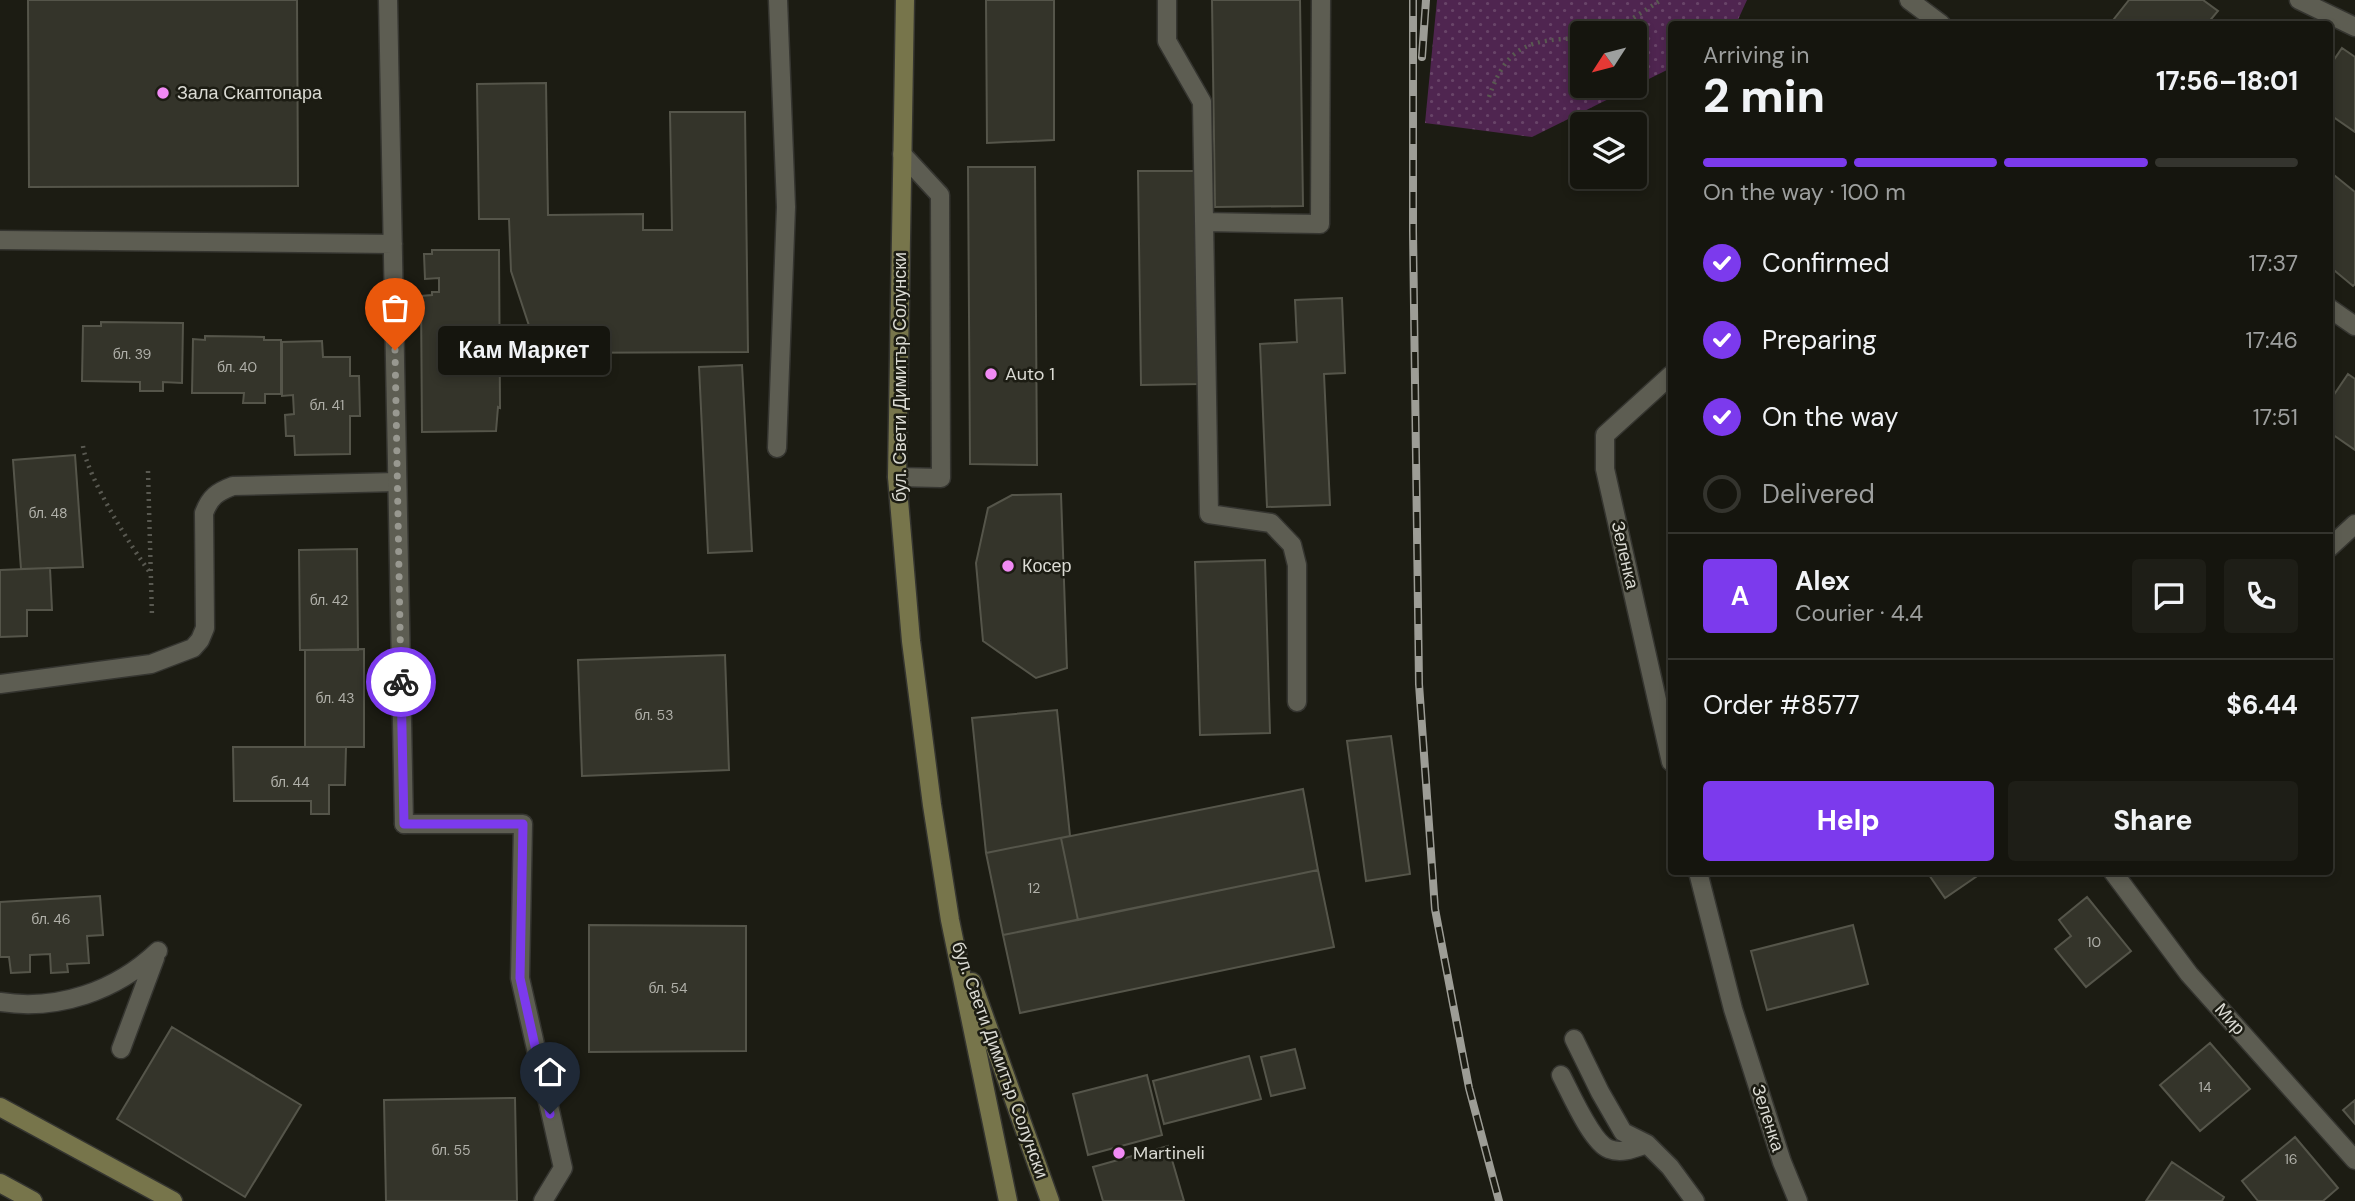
<!DOCTYPE html>
<meta charset="utf-8">
<style>
body{margin:0;font-family:"DM Sans",sans-serif;background:#1e1e17;color:#f1f3f6;height:100vh;display:flex;flex-direction:column;font-size:26px;white-space:nowrap}
*{box-sizing:border-box;margin:0}
p{font-size:23px;color:#9d9f9e}
.icon{flex:none;width:38px;height:38px;fill:none;stroke:currentColor;stroke-width:2;stroke-linecap:round;stroke-linejoin:round}
.map{position:relative;flex:1;overflow:hidden}
.panel{position:absolute;left:1668px;top:21px;width:665px;height:854px;display:flex;flex-direction:column;background:#15150e;border-radius:7px;box-shadow:0 4px 10px #0003,0 0 0 2px #34342e}
.panel>*{flex:none}
.needle{width:46px;rotate:234deg}
.controls{position:absolute;left:1570px;top:21px;display:grid;gap:14px}
.controls a{display:grid;place-items:center;width:77px;height:77px;border-radius:7px;background:#15150e;box-shadow:0 4px 10px #0003,0 0 0 2px #34342e;font-size:35px}
.pin{position:absolute;display:grid;place-items:center;width:60px;height:60px;color:#fff;margin:-72px -30px;border-radius:50% 50% 50% 0;rotate:-45deg;box-shadow:0 0 7px #0007}
.pin .icon{rotate:45deg}
.courier{position:absolute;display:grid;place-items:center;width:70px;height:70px;margin:-35px;border:5px solid #7c3aed;border-radius:50%;background:#fff;color:#222;box-shadow:0 2px 9px #0007}
.bubble{position:absolute;height:49px;border-radius:7px;background:#15150e;box-shadow:0 4px 10px #0003,0 0 0 2px #34342e;font-size:23px;font-weight:800;line-height:49px;text-align:center}
.head em{font-style:normal;font-weight:800}
.head div{display:flex;flex-direction:column-reverse}
.head{display:flex;align-items:center;justify-content:space-between;height:119px;padding:0 35px}
h1{font-size:46px;font-weight:800;line-height:52px}
.bar{display:grid;grid-template-columns:repeat(4,1fr);gap:10px 7px;align-content:center;height:84px;padding:0 35px}
.bar i{height:9px;border-radius:5px;background:#34342e}
.bar .active{background:#7c3aed}
.bar p{grid-column:span 4}
.line{display:flex;align-items:center;gap:18px;padding:0 35px;border-top:2px solid #34342e}
.line div{flex:1}
.round{display:grid;place-items:center;flex:none;width:74px;height:74px;border-radius:7px;background:#1e1e17}
ol{padding:0 35px;list-style:none}
li{display:flex;align-items:center;gap:21px;height:77px}
li p{margin-inline-start:auto}
li .icon{padding:7px;border-radius:50%;background:#7c3aed;color:#fff;stroke-width:4}
li:last-child{color:#9d9f9e}
li i{width:38px;height:38px;border:4px solid #34342e;border-radius:50%}
.cta{display:flex;gap:14px;margin-top:auto;padding:14px 35px}
.cta a{flex:1;height:80px;border-radius:7px;background:#7c3aed;color:#fff;font-size:28px;font-weight:800;line-height:80px;text-align:center}
.cta a+a{background:#1e1e17;color:#f1f3f6}
.map>svg:first-child{display:block}
</style>
<div class="map">
<svg width="2355" height="1201" viewBox="0 0 2355 1201">
<defs>
<pattern id="grass-dots" width="8" height="8" patternUnits="userSpaceOnUse" patternTransform="scale(1.75)"><rect width="8" height="8" fill="#4f2550"/><path d="M2 2h.1M6 6h.1" fill="none" stroke="#684468" stroke-width="1.8" stroke-linecap="round"/></pattern>
</defs>
<rect width="100%" height="100%" fill="#1c1c13"/>
<path fill="url(#grass-dots)" fill-rule="evenodd" d="M1437 0H1747L1736 24H1671V68L1532 137 1425 123ZM1582 33H1634V86H1582Z"/>
<path fill="#34342a" stroke="#55554a" stroke-width="2" d="M28 0H297L298 186 29 187Z
M986 0H1054V140L987 143Z
M1212 0H1300L1303 206 1215 207Z
M2129 0H2203L2218 11 2207 24H2110Z
M2342 48 2355 57V132L2329 114V67Z
M546 83 548 215 643 214V230H672L670 112H745L748 352 538 353 511 271 509 219H479L477 84Z
M968 167H1035L1037 465 970 464Z
M1138 171H1197L1200 384 1141 385Z
M2329 171 2355 192V284L2353 286 2329 266Z
M432 250H499L500 408 498 407 496 431 422 432 421 296 432 295V292H439V278L425 279 424 254H432Z
M1342 298 1345 373 1324 374 1330 505 1267 507 1260 344 1297 342 1295 300Z
M101 322 183 323 182 383 163 382V391H140V382L82 381 83 326H101Z
M205 336 264 337V340H281V394H265V403H243L244 393H192L193 339 205 340Z
M322 341 323 357H350V376H359L360 416H350V454L295 455 294 436H286L285 415 294 414 293 395 282 396V342Z
M742 365 752 551 708 553 699 367Z
M2348 374 2355 379V450L2329 432V402Z
M75 455 83 567 21 569 13 460Z
M1061 494 1067 668 1036 678 983 641 976 563 988 508 1012 495Z
M357 549 358 650H300L299 550Z
M1265 560 1270 733 1200 735 1195 562Z
M50 568 52 610H27V636L0 637V570Z
M364 649V747H305V650Z
M725 655 729 770 582 776 578 660Z
M1057 710 1070 836 986 853 972 718Z
M1391 736 1410 874 1366 881 1347 741Z
M233 747H346L345 785H329V814H311V801H234Z
M1303 789 1318 870 1078 920 1061 838Z
M1061 838 1078 920 1003 935 986 853Z
M1318 870 1334 947 1020 1013 1003 935Z
M1927 872H1983L1945 898Z
M100 896 103 935 87 936 89 963 67 964 68 972 51 973 50 954 30 955V972L11 973 9 957H0V902Z
M2087 897 2131 951 2086 987 2055 949 2071 936 2059 920Z
M589 925 746 926V1051L589 1052Z
M1853 925 1868 984 1767 1010 1751 951Z
M172 1027 301 1105 245 1197 117 1119Z
M2210 1043 2250 1089 2200 1131 2160 1085Z
M1295 1049 1305 1088 1271 1096 1261 1057Z
M1249 1056 1261 1099 1164 1124 1153 1081Z
M1147 1075 1162 1135 1088 1155 1073 1094Z
M515 1098 517 1201H386L384 1100Z
M2355 1100V1124L2343 1110Z
M2295 1137 2338 1188 2323 1201H2258L2242 1181Z
M1168 1146 1184 1201H1103L1093 1167Z
M2172 1162 2224 1197 2222 1201H2146Z"/>
<g fill="none" stroke-linecap="round" stroke-linejoin="round">
<g stroke="#353530" stroke-width="21">
<path id="lane" d="M1167 0V41L1202 102 1209 514 1271 523 1292 545 1297 565V702
M1204 222 1320 224 1321 0
M777 448 786 207 778 0
M897 477 941 478 940 195 902 154
M0 684 151 664 193 648 200 640 205 628 204 513C210 497 217 492 233 486L397 482
M404 824H523L520 978 563 1168 543 1201
M0 1002C58 1011 116 991 158 951
M1574 1039 1600 1092 1623 1132 1647 1144 1670 1167 1695 1201
M121 1049 155 958
M1561 1075C1570 1092 1592 1143 1609 1149 1622 1154 1635 1148 1647 1144"/>
</g>
<g stroke="#353530" stroke-width="21">
<path id="street" d="M388 0 404 824
M1909 0 1941 24
M2299 0 2355 27
M0 240 393 244
M2329 308 2355 326
M1671 375 1605 435V469L1671 762
M2329 548 2355 524
M1698 872 1733 1009 1782 1162 1798 1201
M2113 872 2189 974 2355 1160"/>
</g>
<g stroke="#353530" stroke-width="21">
<path id="secondary" d="M905 0 897 477 911 641 932 805 950 920 1008 1201
M972 982 1050 1201
M0 1107 173 1201
M0 1183 33 1201"/>
</g>
<path stroke="#595951" stroke-width="4.5" stroke-dasharray="2 5" stroke-linecap="butt" d="M1610 33 1661 0
M1489 97C1507 44 1530 40 1582 38
M83 446C87 477 131 547 151 574
M148 471 152 617"/>
<use href="#lane" stroke="#5d5d52" stroke-width="18"/>
<use href="#street" stroke="#5d5d52" stroke-width="18"/>
<use href="#secondary" stroke="#77754b" stroke-width="18"/>
<g stroke="#9d9d96" stroke-width="8">
<path id="rail" d="M1413 0V231L1419 684 1435 909 1469 1088 1499 1201
M1422 57 1426 0"/>
</g>
<use href="#rail" stroke="#1c1c13" stroke-width="5" stroke-dasharray="16" stroke-linecap="butt"/>
</g>
<g fill="none" stroke-linecap="round" stroke-linejoin="round">
<path stroke="#989890" stroke-width="7" stroke-dasharray="0 12.6" d="M395 350 401 682"/>
<path stroke="#7c3aed" stroke-width="9" d="M401 682 404 824H523L520 978 550 1114"/>
</g>
<g fill="#f18af4" stroke="#1c1c13" stroke-width="2.5">
<circle cx="163" cy="93" r="7"/>
<circle cx="991" cy="374" r="7"/>
<circle cx="1008" cy="566" r="7"/>
<circle cx="1119" cy="1153" r="7"/>
</g>
<g text-anchor="middle" stroke-width="5" stroke-linejoin="round" paint-order="stroke">
<g font-size="14" fill="#b0b0a9">
<text x="132" y="359">бл. 39</text>
<text x="237" y="372">бл. 40</text>
<text x="327" y="410">бл. 41</text>
<text x="48" y="518">бл. 48</text>
<text x="329" y="605">бл. 42</text>
<text x="335" y="703">бл. 43</text>
<text x="654" y="720">бл. 53</text>
<text x="290" y="787">бл. 44</text>
<text x="1034" y="893">12</text>
<text x="51" y="924">бл. 46</text>
<text x="2094" y="947">10</text>
<text x="668" y="993">бл. 54</text>
<text x="2205" y="1092">14</text>
<text x="451" y="1155">бл. 55</text>
<text x="2291" y="1164">16</text>
</g>
<g font-size="18" fill="#dadad3" stroke="#1c1c13" text-anchor="start">
<text x="177" y="99">Зала Скаптопара</text>
<text x="1005" y="380">Auto 1</text>
<text x="1022" y="572">Косер</text>
<text x="1133" y="1159">Martineli</text>
</g>
<g font-size="18" fill="#dadad3" stroke="#1c1c13">
<text transform="translate(900 377) rotate(-90)" y="6">бул. Свети Димитър Солунски</text>
<text transform="translate(1625 555) rotate(77)" y="6">Зеленка</text>
<text transform="translate(2230 1019) rotate(48)" y="6">Мир</text>
<text transform="translate(1000 1060) rotate(70)" y="6">бул. Свети Димитър Солунски</text>
<text transform="translate(1768 1118) rotate(72)" y="6">Зеленка</text>
</g>
</g>
</svg>
<div class="controls">
<a><svg class="needle" viewBox="-14 -14 28 28"><path d="M0-13l5 13h-10z" fill="#e53935"/><path d="M0 13l5-13h-10z" fill="#9d9f9e"/></svg></a>
<a><svg class="icon" aria-label="layers" viewBox="0 0 24 24"><path d="M12 4l9 5-9 5-9-5zM3 14l9 5 9-5"/></svg></a>
</div>
<div class="pin" style="left:395px;top:350px;background:#ea580c"><svg class="icon" aria-label="bag" viewBox="0 0 24 24"><path d="M5 8h14l-1 12H6zM9 8a3 3 0 0 1 6 0"/></svg></div>
<div class="pin" style="left:550px;top:1114px;background:#1f2937"><svg class="icon" aria-label="home" viewBox="0 0 24 24"><path d="M3 11l9-7 9 7M6 9v11h12V9"/></svg></div>
<div class="courier" style="left:401px;top:682px"><svg class="icon" aria-label="bike" viewBox="0 0 24 24"><circle cx="6" cy="16" r="4"/><circle cx="18" cy="16" r="4"/><path d="M6 16l4-8h5l3 8M10 8l3 8H6M13 5h3"/></svg></div>
<div class="bubble" style="left:438px;top:326px;width:172px">Кам Маркет</div>
<section class="panel">
<div class="head"><div><h1>2 min</h1><p>Arriving in</p></div><em>17:56–18:01</em></div>
<div class="bar"><i class="active"></i><i class="active"></i><i class="active"></i><i></i><p>On the way · 100 m</p></div>
<ol>
<li><svg class="icon" aria-label="check" viewBox="0 0 24 24"><path d="M5 12l5 5 9-10"/></svg>Confirmed<p>17:37</p></li>
<li><svg class="icon" aria-label="check" viewBox="0 0 24 24"><path d="M5 12l5 5 9-10"/></svg>Preparing<p>17:46</p></li>
<li><svg class="icon" aria-label="check" viewBox="0 0 24 24"><path d="M5 12l5 5 9-10"/></svg>On the way<p>17:51</p></li>
<li><i></i>Delivered</li>
</ol>
<div class="line" style="height:126px"><b class="round" style="background:#7c3aed;color:#fff">A</b><div><b>Alex</b><p>Courier · 4.4</p></div><a class="round"><svg class="icon" aria-label="chat" viewBox="0 0 24 24"><path d="M4 5h16v11H9l-5 4z"/></svg></a><a class="round"><svg class="icon" aria-label="phone" viewBox="0 0 24 24"><path d="M5 4h4l2 5-3 2q2 4 5 5l2-3 5 2v4C11 20 4 13 5 4z"/></svg></a></div>
<div class="line" style="height:91px"><div>Order #8577</div><b>$6.44</b></div>
<div class="cta"><a>Help</a><a>Share</a></div>
</section>
</div>
